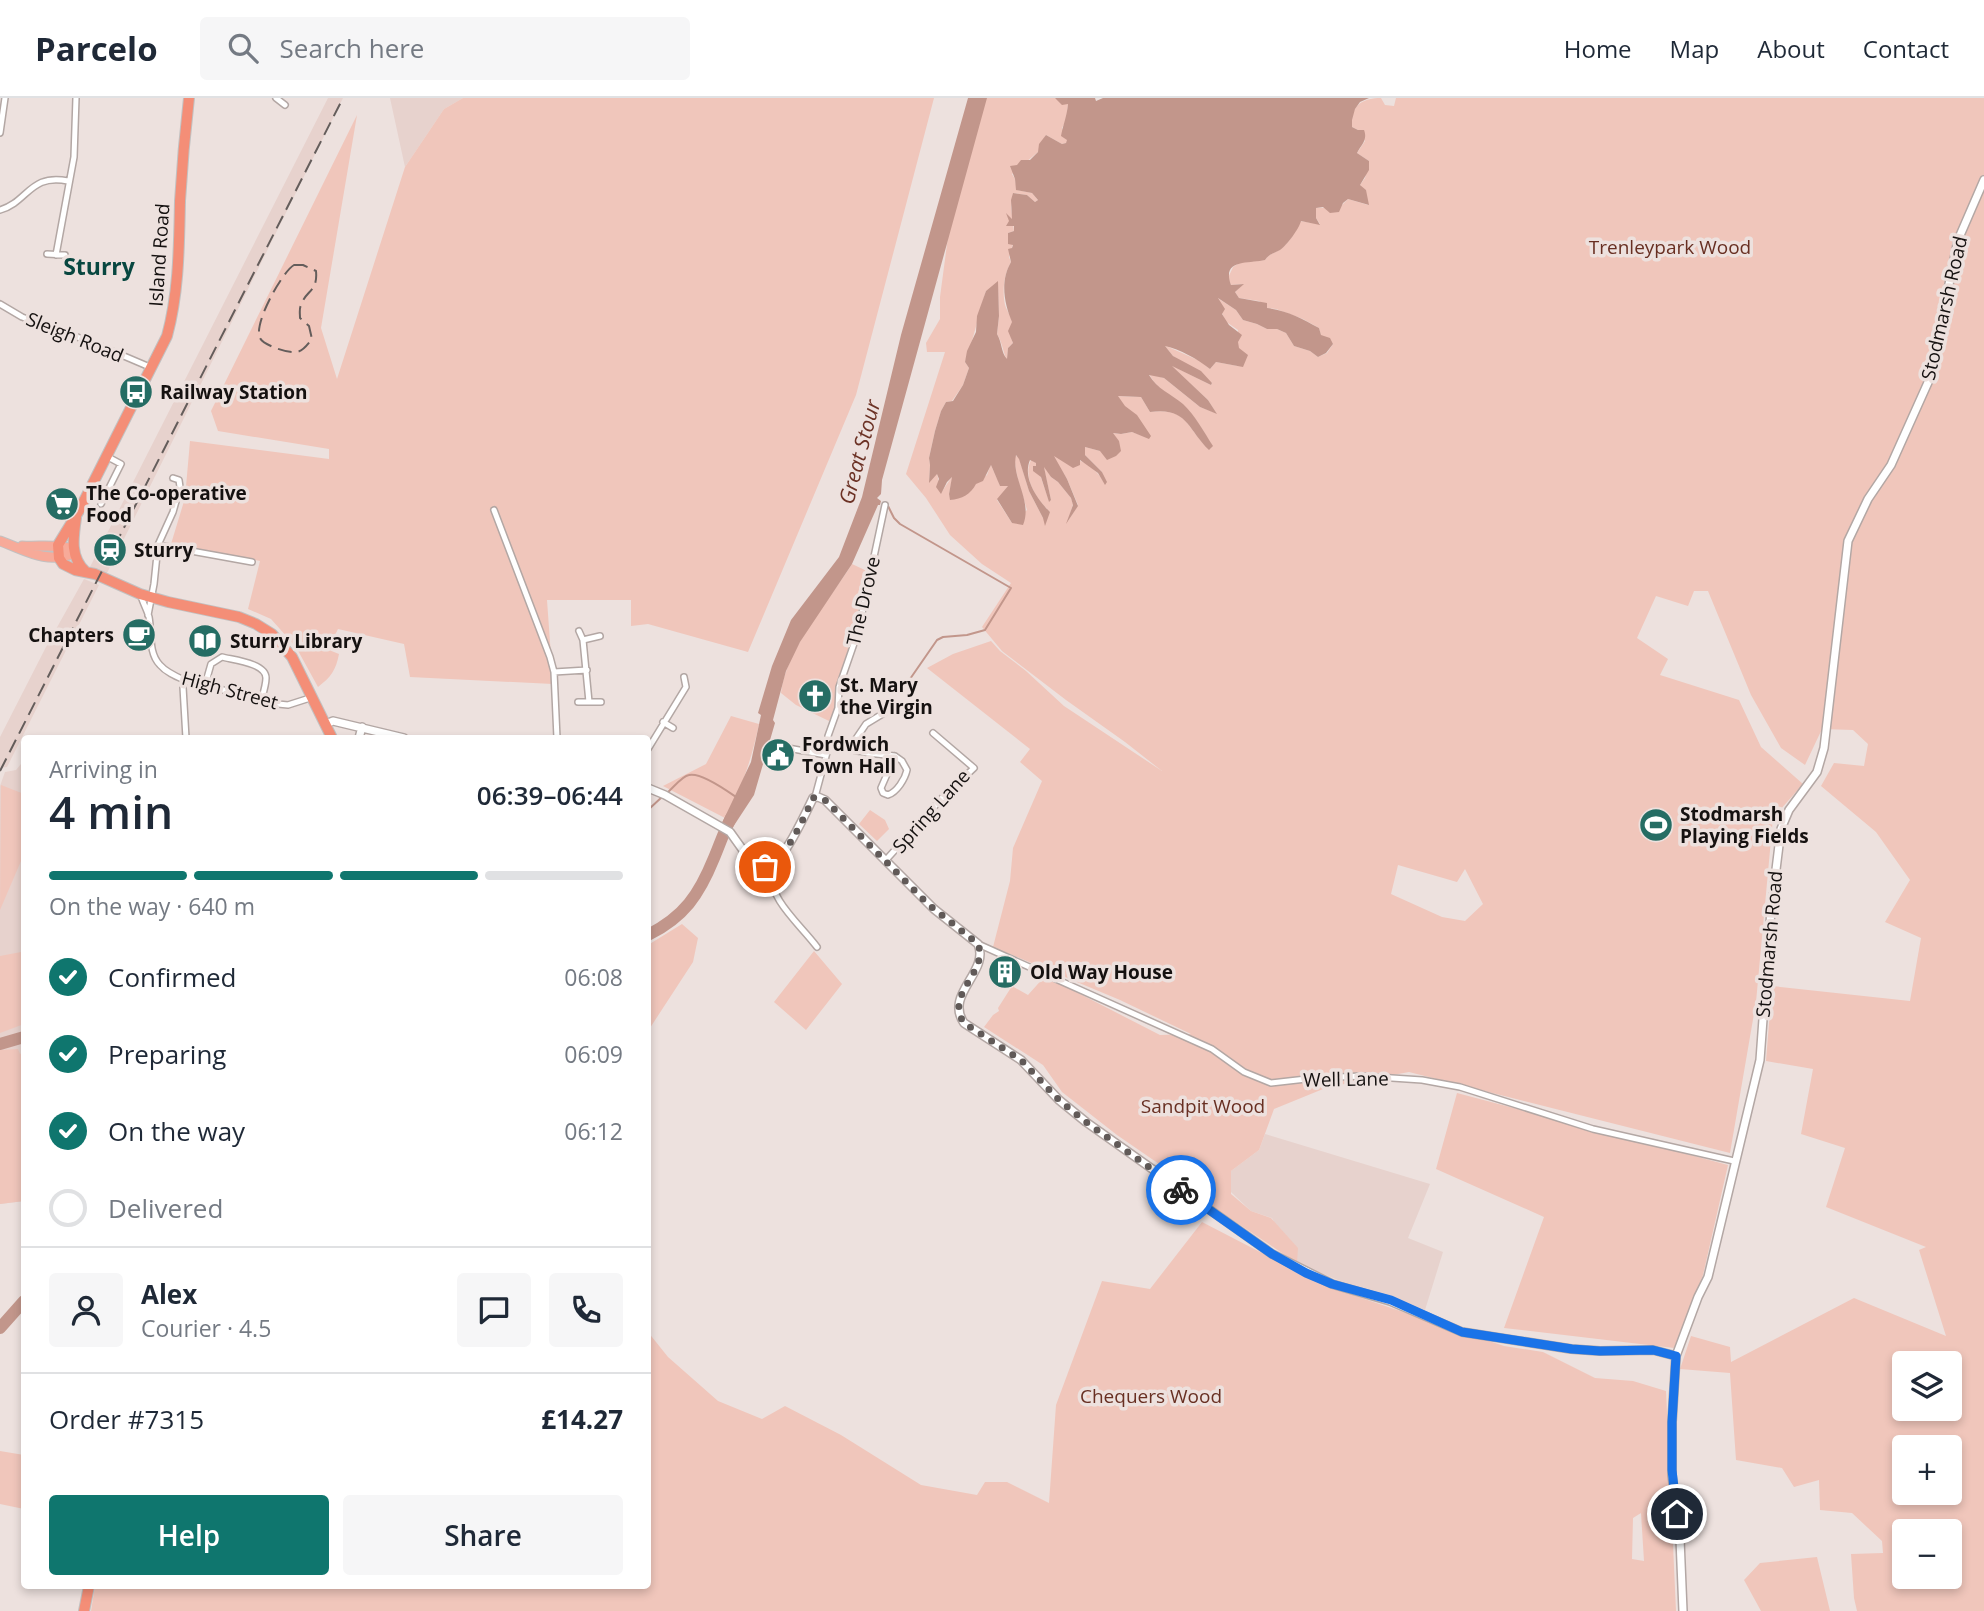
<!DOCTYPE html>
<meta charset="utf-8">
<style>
body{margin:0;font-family:"Open Sans",sans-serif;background:#f6f6f7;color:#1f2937;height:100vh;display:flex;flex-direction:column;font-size:26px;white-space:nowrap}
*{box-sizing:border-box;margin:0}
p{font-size:23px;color:#747a83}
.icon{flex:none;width:38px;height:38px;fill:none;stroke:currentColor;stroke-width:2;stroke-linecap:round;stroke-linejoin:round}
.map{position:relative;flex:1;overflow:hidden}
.drawer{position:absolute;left:21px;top:637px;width:630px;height:854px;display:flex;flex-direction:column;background:#fff;border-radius:7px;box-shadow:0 4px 10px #0003}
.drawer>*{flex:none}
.controls{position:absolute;left:1892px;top:1253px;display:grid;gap:14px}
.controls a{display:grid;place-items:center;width:70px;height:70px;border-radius:7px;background:#fff;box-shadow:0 4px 10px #0003;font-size:35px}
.pin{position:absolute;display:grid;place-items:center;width:60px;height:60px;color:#fff;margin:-30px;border:4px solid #fff;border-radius:50%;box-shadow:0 2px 7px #0007}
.courier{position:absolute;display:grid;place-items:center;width:70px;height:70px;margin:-35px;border:5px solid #1a73e8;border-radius:50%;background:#fff;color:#222;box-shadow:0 2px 9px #0007}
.overview em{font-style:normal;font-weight:600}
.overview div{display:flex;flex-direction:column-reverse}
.overview{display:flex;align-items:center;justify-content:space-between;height:119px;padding:0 28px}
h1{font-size:46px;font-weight:600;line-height:52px}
.bar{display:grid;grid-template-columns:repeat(4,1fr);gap:10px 7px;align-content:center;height:84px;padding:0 28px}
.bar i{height:9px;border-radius:5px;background:#e0e1e3}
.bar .on{background:#0f766e}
.bar p{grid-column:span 4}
.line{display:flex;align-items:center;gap:18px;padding:0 28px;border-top:2px solid #e0e1e3}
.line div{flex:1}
.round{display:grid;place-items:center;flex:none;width:74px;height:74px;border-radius:7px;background:#f6f6f7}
ol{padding:0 28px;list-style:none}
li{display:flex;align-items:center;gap:21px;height:77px}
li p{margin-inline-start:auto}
li .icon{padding:7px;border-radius:50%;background:#0f766e;color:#fff;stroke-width:4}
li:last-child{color:#747a83}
li i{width:38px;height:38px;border:4px solid #e0e1e3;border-radius:50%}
.button{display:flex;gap:14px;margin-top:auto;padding:14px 28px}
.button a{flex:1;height:80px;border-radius:7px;background:#0f766e;color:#fff;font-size:28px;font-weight:600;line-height:80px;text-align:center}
.button a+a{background:#f6f6f7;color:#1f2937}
header{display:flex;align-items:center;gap:42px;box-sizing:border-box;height:98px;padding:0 35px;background:#fff;border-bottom:2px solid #e0e1e3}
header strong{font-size:33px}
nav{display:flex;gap:38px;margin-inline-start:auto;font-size:24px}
.search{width:490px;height:63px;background:#f6f6f7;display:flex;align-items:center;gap:18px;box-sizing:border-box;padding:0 24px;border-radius:7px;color:#747a83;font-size:26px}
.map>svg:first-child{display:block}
</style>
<header>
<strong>Parcelo</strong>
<div class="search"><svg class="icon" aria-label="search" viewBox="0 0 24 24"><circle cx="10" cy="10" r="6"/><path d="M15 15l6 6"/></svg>Search here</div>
<nav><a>Home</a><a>Map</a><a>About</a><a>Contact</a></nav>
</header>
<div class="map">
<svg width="1984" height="1513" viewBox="0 0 1984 1513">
<rect width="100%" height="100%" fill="#ede1de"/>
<path fill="#e7d2cd" d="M328 0H343L106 477 90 469Z
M390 0H463L444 11 405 69Z
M84 481 99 487 7 669 0 670V639L46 549Z
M24 665V944L21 946 24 954V1103L0 1106V688L5 674 16 672 21 666Z
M1265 1036 1430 1086 1408 1140 1443 1154 1425 1212 1338 1182 1297 1165 1272 1120 1251 1113 1231 1094V1073L1259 1052Z"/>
<path fill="#f0c6bb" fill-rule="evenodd" d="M463 0H934L856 297 748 554 648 526 631 528V502H547L553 586 410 579 404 546 338 531 335 537 330 539 328 542 332 547 329 552 339 556C336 572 331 579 318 589L296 549 271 521 248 511 260 463 171 446 185 400 190 343 329 361V351L218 333 211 313 357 17 321 230 337 281 405 69 444 11Z
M984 0H1055L1068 6 1066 23 1062 30 1068 42 1066 45 1062 46 1046 37 1038 54 1012 76 1015 81 1017 92 1032 95 1038 102 1035 104 1027 97 1013 95 1011 109 1014 133 1008 135 1009 146H1013L1009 159 1011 164C1004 176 1002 193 1005 207 1007 213 1011 218 1012 223 1013 231 1009 236 1013 245L1008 250 1007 263C1003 253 1002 244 997 236L999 218 998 189 986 193C978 217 974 241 965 264L969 270 963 287 952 303 946 304 941 313 935 333 929 360 930 367 929 383 937 375 941 395 953 377 949 396 951 402 987 377 991 366C993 374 998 380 1000 388L1009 387 997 402 1012 425 1027 412C1022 394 1014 375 1015 357L1019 360 1029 393 1043 420 1050 414C1037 402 1022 380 1031 362L1036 365 1049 403 1051 402 1043 366 1051 379 1058 384 1071 400 1073 406 1068 423 1078 407 1067 381 1052 357C1078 361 1091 362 1105 386L1102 374 1085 357V349L1100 353 1112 335 1121 336 1132 334 1149 340 1116 298 1141 299 1150 314C1191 309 1185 332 1210 351L1212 348C1205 335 1197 322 1186 310 1173 296 1159 295 1149 276L1164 280 1200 309 1216 315 1208 302 1169 266 1211 287 1212 285 1173 258 1164 247 1200 263 1210 271 1216 264 1238 268V232L1225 223 1216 199 1236 212 1243 222 1257 226 1267 231H1277L1286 235 1294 248 1310 253 1318 259 1327 255 1333 246 1321 238 1319 230 1303 221 1276 211 1267 210 1259 203 1239 200 1235 194 1243 186 1231 187 1228 180 1233 169 1241 164 1265 162C1270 155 1273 156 1279 152 1288 147 1297 132 1300 123L1320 126 1316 120V110L1340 109 1348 101 1368 107 1360 87 1365 80 1369 63 1357 55 1365 43 1358 32 1352 29C1350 7 1363 0 1381 0L1385 7 1394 8 1396 0H1984V1513H1857L1854 1500 1851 1456 1883 1455 1882 1443 1852 1415 1820 1412 1819 1382 1794 1389 1782 1370 1736 1362 1730 1275 1680 1271 1691 1238 1730 1249 1731 1264 1854 1200 1946 1238 1919 1152 1926 1149 1826 1109 1845 1050 1801 1036 1813 971 1766 963 1772 888 1910 903 1921 840 1885 824 1910 782 1876 734 1821 688 1834 665 1864 668 1868 646 1853 632 1822 631 1805 667 1781 650 1751 597 1708 493H1694L1688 508 1656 498 1637 540 1668 561 1660 577 1739 602 1761 649 1803 686 1773 720 1756 904 1730 1055 1409 974 1328 989 1274 1011 1259 1052 1231 1073V1096L1251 1113 1271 1120 1298 1150 1297 1165 1215 1110 1178 1079 1117 1037 1062 994 1043 967 984 929 993 917 999 913 998 910 1012 888 1028 897 1045 878 1160 937 1191 936 1120 902 993 849 1010 783 1013 750 1042 683 1020 664 1030 651 927 570 953 556 991 543 1000 553 1026 573 1064 608 1162 673 1125 644 1066 602 1002 553 982 529 1011 485 982 466 950 437 926 400 906 376 945 254H927L926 245 940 221V199L950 124ZM1398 767 1457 784 1465 771 1483 806 1465 823 1442 819 1391 796ZM1904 1265H1950V1311H1904ZM1904 1349H1950V1395H1904ZM1904 1433H1950V1479H1904Z
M852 466 867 473 855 530 843 567 836 609 829 623 796 607 781 595C786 551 829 503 852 466Z
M731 618 759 626C752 659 742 691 725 720L663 688 706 666Z
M1 687 24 696V756L0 812Z
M870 712 885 722 889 731 877 743 859 726Z
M682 826 698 840 693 864 648 933V847Z
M814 853 842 886 806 932 774 904Z
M21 854 24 856V926L0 935V858Z
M24 945V1103L0 1106V952L18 951 20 956 24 954 21 946Z
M1457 995 1728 1067 1703 1177 1674 1250 1504 1230 1544 1119 1436 1071Z
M1202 1124 1326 1188 1504 1248 1543 1254 1595 1280 1633 1283 1666 1293 1676 1513H91L95 1488H411L416 1490 415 1488H648V1234L668 1259 718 1303 762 1321 785 1308 841 1337 921 1387 977 1397 985 1384H1007L1049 1405 1056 1307 1102 1183 1150 1191ZM1641 1415 1644 1463 1632 1461 1633 1420Z
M0 1353 24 1357V1411L0 1406Z
M1817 1459 1830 1513H1761L1744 1482 1760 1465Z"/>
<path fill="#c2968b" d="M968 0H987L882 382 881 396 877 400 881 403 880 407H878L852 466 800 544 786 573 773 622 775 625 754 697 733 729 728 732 722 728V725L751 664 761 617 758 615 772 568 791 522 839 459 862 399 901 237Z
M1055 0H1095L1096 3 1103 0H1369L1360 4 1355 11 1352 22V29L1358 32H1364C1368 42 1361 47 1357 55L1369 63V72L1360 87 1366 92 1369 107 1348 101 1343 105 1339 114 1330 115 1323 109 1316 110V120L1320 127 1301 123C1299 131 1287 147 1280 152 1273 156 1270 155 1265 162 1250 166 1221 160 1231 187L1244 186 1235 194 1239 200 1267 205V210C1286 212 1303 221 1319 230L1321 237 1330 240 1333 246 1326 255 1318 259 1310 253 1294 248 1286 235 1277 231H1267L1257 226 1243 222 1236 212 1218 200 1225 211 1222 216 1229 227 1242 237 1238 244 1239 250 1248 257 1243 269 1216 264 1210 271C1197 261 1180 251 1165 248L1173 258 1201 273 1212 285 1211 287 1172 268 1208 302 1217 316 1200 309 1164 280 1149 277C1157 291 1171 296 1183 306 1195 317 1204 334 1213 348L1209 352C1187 331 1188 309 1150 314L1141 299 1118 298 1125 308 1137 317 1151 338 1149 341 1132 334 1121 336 1113 335 1119 343 1121 353 1116 358 1107 362 1100 353 1085 349V357L1102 374 1107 384 1105 387 1098 375 1080 362V367L1073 370 1054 358 1067 381 1078 408 1066 426 1073 407 1071 400 1058 384 1051 379 1044 369 1051 402 1049 404 1041 379 1033 373V368H1036V365L1030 362C1022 380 1038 402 1050 414L1045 428 1043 420 1029 393 1019 361 1016 357C1011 380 1033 403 1023 427L1012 425 997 401 1008 388H1000L991 367 983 383 976 386C971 396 962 401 950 402L949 396 952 379 947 384 941 396 936 389 939 381 937 376 929 385 930 367 929 360 935 333 941 313 946 304 953 303 963 287 969 270 965 264 967 253 976 234 977 218 986 193 998 183 999 218 997 236C1002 244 1001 255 1007 261L1008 250 1013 245 1008 233 1012 224C1004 205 1000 183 1011 164L1008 151 1012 150 1013 147 1008 146V135L1014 133V128H1006L1009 123 1006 115 1012 121 1011 102 1013 95 1027 97 1035 104 1038 102 1032 95 1016 92 1015 81 1010 68 1017 67 1021 62H1030L1038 54 1039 46 1046 37 1062 46 1066 45 1067 42 1061 38C1063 27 1067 18 1068 6L1062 7Z"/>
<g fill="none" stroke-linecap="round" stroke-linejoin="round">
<path stroke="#c2968b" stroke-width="2" d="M888 408 894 420 900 426 1011 490 985 532 967 537 943 539 937 542 910 581
M667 695C673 690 682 678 689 677 701 674 726 692 736 699
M648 712 663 698"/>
<path stroke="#c2968b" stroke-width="12" d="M648 837C684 819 699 797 714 760 720 746 724 733 731 720
M0 946 24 939
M0 1230 24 1203"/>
<g stroke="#b3a7a4" stroke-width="8">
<path id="minor" d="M276 0 285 7
M0 35 5 0
M0 112C28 104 30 75 68 83
M47 156 65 157
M56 157 74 59 76 0
M0 206 22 219 91 244 152 270
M101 406 121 366 108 359
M494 412 550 559 554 574 557 640
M158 447 252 464
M141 498C143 505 147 512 149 519 152 534 148 555 160 567 166 574 175 578 184 582L278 606 288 607 313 599
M148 517 154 486 158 447 173 414 180 389 179 382 173 380
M579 533 583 542 589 604
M583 542 600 538
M554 574 587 572
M184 582 183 589 186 640
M205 587 211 566 222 559C233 562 266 565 266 580 266 587 263 596 261 603
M578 604H601
M663 624 673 630
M829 642 849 651 867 655 895 658 902 663 907 672C905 681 897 694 888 697L883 695 881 690 895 658
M777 648 826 657
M648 651 686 589 684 579
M849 651 866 626 889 612 894 606
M815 699 829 647 828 638 838 610 839 589 858 534 885 407
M885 763 943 699 974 670 933 635
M769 770C770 803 798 824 817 849
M978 846 1212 951 1244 974 1271 985 1315 980 1362 978 1422 982 1460 989 1593 1031 1734 1063"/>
</g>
<g stroke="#b3a7a4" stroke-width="10">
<path id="tertiary" d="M326 626 333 623 404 640
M359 640 362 629
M648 690 665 697 730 734 745 755 765 769 769 770C786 758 804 719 813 700L818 699 825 702 934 811 978 846C990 874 944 896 964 925L1021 962 1059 1002 1086 1024 1272 1156 1332 1186 1390 1203 1462 1234 1571 1251 1600 1253 1653 1252 1676 1258
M1683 1513 1680 1441 1672 1377V1324L1676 1258 1698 1199 1708 1179 1760 962 1771 812 1781 731 1789 712 1817 674 1824 650 1848 443 1868 401 1891 367 1930 280 1958 142 1984 82"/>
</g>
<g stroke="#c2c1c1" stroke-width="11">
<path id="primary" d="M0 443C28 453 43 465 74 456
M22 448C40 449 56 446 73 451"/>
</g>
<g stroke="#c2c1c1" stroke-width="12">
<path id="trunk" d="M189 0C185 34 182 68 180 103 179 148 179 194 167 238L80 411 58 447 59 460 63 466 75 472 95 476 140 496 168 504 239 519 256 526 272 536 292 559 332 640
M76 420C73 440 70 460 86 474
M84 1513 89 1488"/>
</g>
<use href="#minor" stroke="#fff" stroke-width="5"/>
<use href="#tertiary" stroke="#fff" stroke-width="7"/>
<use href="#primary" stroke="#f7aa99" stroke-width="9"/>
<use href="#trunk" stroke="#f48e77" stroke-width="10"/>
<path stroke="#645d5b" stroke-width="2" stroke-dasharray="14 7" stroke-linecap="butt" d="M294 167H303L316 173C318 194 306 192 301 207 299 211 300 215 300 220L309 228 312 241C307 247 303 254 295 254 287 255 263 247 260 240 253 226 282 174 294 167Z
M0 673 343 0"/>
</g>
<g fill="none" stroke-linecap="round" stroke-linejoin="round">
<path stroke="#615a58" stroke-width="7" stroke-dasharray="0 12.6" d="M765 769 769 770C787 757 804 720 813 700L818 699 825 702 928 806 978 846C989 874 944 896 964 925L1021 962 1059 1002 1086 1024 1181 1092"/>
<path stroke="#1a73e8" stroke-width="9" d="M1181 1092 1272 1156 1306 1175 1332 1186 1391 1202 1462 1234 1572 1251 1600 1253 1653 1252 1676 1258 1672 1324V1372L1677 1416"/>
</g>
<defs>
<g id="bus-disc" transform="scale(1.75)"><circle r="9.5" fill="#256d64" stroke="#ede1de"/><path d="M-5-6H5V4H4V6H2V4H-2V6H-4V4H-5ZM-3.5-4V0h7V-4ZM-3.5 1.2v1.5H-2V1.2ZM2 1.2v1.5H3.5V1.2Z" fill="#fff"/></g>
<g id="supermarket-disc" transform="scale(1.75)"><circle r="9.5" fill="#256d64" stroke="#ede1de"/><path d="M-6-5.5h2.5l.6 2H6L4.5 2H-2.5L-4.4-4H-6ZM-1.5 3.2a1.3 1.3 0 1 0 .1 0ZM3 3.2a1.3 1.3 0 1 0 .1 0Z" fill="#fff"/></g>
<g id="station-disc" transform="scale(1.75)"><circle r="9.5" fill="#256d64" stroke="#ede1de"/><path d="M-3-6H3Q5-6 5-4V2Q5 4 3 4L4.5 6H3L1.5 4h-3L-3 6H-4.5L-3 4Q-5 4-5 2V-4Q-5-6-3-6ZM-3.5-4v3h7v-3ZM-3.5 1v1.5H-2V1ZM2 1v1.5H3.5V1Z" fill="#fff"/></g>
<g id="cafe-disc" transform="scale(1.75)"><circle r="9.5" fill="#256d64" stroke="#ede1de"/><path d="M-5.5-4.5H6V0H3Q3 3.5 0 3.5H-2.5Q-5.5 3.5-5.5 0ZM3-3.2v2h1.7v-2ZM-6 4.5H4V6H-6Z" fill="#fff"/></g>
<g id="library-disc" transform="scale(1.75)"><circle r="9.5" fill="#256d64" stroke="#ede1de"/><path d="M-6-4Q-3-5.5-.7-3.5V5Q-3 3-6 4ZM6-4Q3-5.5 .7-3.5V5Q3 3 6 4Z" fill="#fff"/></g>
<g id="church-disc" transform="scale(1.75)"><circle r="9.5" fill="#256d64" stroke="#ede1de"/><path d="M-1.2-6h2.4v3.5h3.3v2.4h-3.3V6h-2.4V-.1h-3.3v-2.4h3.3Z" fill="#fff"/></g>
<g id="civic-disc" transform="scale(1.75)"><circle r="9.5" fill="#256d64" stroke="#ede1de"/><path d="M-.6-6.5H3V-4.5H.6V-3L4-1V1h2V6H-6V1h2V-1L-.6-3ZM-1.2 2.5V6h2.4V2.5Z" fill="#fff"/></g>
<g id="stadium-disc" transform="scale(1.75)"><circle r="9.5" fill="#256d64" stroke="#ede1de"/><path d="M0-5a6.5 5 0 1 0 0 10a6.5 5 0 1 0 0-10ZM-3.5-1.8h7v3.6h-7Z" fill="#fff"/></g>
<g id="building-disc" transform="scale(1.75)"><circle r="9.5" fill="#256d64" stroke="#ede1de"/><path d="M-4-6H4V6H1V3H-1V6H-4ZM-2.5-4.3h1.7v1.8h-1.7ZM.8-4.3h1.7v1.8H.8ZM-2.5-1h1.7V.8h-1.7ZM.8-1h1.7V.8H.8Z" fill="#fff"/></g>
</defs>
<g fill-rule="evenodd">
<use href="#bus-disc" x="136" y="294"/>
<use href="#supermarket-disc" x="62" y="406"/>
<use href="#station-disc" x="110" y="452"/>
<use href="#cafe-disc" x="139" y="537"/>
<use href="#library-disc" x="205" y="543"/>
<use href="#church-disc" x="815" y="598"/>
<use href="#civic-disc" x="778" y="657"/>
<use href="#stadium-disc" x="1656" y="727"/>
<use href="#building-disc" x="1005" y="874"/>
</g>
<g text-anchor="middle" stroke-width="7" stroke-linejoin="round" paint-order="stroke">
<g font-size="19" fill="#682f22" stroke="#ede1de">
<text x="1670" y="156">Trenleypark Wood</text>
<text x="1203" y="1015">Sandpit Wood</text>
<text x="1151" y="1305">Chequers Wood</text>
</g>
<g font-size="19" fill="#151110" stroke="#ede1de">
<text transform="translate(159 157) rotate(-86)" y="7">Island Road</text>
<text transform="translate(1944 210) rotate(-77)" y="7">Stodmarsh Road</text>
<text transform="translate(75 239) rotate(22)" y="7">Sleigh Road</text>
<text transform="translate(863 503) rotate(-77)" y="7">The Drove</text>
<text transform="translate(230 592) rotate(15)" y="7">High Street</text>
<text transform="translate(931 713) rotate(-48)" y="7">Spring Lane</text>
<text transform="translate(1769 846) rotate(-85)" y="7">Stodmarsh Road</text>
<text transform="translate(1346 981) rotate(-1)" y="7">Well Lane</text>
</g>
<g font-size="19" font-weight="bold" fill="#151110" stroke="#ede1de" text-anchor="start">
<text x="160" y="301">Railway Station</text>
<text x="86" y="402">The Co-operative<tspan x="86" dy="22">Food</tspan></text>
<text x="134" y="459">Sturry</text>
<text x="114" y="544" text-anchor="end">Chapters</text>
<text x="230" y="550">Sturry Library</text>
<text x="840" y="594">St. Mary<tspan x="840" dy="22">the Virgin</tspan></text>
<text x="802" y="653">Fordwich<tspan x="802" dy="22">Town Hall</tspan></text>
<text x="1680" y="723">Stodmarsh<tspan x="1680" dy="22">Playing Fields</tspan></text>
<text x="1030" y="881">Old Way House</text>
</g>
<g font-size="21" font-style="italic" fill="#6c3225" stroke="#ede1de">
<text transform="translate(860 354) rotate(-75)" y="7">Great Stour</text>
</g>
<g font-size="23" font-weight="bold" fill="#084740" stroke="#ede1de">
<text x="99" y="177">Sturry</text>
</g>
</g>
</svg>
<div class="controls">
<a><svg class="icon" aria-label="layers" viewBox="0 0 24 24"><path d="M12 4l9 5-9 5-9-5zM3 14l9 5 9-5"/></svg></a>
<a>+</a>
<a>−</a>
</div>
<div class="pin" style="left:765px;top:769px;background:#ea580c"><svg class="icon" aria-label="bag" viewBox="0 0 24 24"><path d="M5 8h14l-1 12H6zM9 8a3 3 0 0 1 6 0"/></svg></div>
<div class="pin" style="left:1677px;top:1416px;background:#1f2937"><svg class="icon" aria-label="home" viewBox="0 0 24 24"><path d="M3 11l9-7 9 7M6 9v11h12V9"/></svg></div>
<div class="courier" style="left:1181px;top:1092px"><svg class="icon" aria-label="bike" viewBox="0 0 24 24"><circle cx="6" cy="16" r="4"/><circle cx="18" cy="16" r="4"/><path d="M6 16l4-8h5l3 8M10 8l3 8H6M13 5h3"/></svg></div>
<section class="drawer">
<div class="overview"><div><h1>4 min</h1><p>Arriving in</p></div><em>06:39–06:44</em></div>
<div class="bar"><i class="on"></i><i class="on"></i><i class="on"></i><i></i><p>On the way · 640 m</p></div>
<ol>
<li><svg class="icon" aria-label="check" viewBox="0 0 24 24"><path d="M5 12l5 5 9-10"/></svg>Confirmed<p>06:08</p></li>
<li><svg class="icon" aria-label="check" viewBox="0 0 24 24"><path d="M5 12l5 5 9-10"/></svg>Preparing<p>06:09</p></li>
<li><svg class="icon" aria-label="check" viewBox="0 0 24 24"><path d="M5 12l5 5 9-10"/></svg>On the way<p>06:12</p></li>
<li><i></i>Delivered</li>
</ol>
<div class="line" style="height:126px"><a class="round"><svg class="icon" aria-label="person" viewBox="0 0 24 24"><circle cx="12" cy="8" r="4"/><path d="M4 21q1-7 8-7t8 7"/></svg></a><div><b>Alex</b><p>Courier · 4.5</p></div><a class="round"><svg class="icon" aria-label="chat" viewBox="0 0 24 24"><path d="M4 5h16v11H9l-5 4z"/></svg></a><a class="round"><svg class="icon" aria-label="phone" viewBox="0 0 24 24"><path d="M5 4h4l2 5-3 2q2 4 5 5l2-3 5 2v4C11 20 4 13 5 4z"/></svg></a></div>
<div class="line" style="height:91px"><div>Order #7315</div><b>£14.27</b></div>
<div class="button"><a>Help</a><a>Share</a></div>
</section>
</div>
